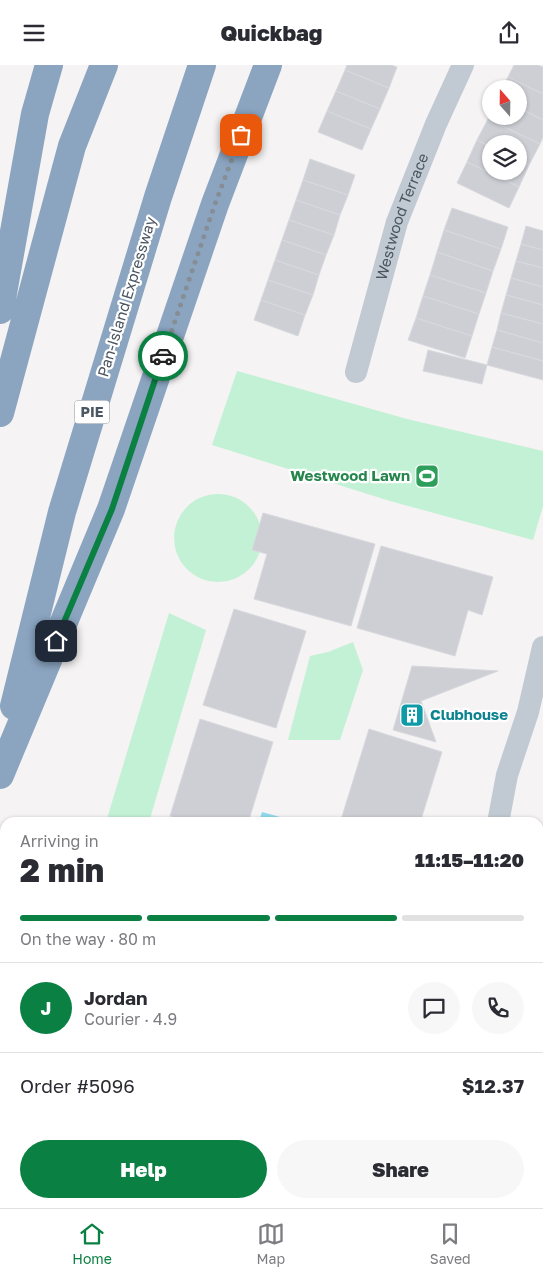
<!DOCTYPE html>
<meta charset="utf-8">
<style>
body{margin:0;font-family:"Golos Text",sans-serif;background:#f7f7f7;color:#2b2b33;height:100vh;display:flex;flex-direction:column;font-size:19px;white-space:nowrap}
*{box-sizing:border-box;margin:0}
p{font-size:16px;color:#7c7c81}
.icon{flex:none;width:28px;height:28px;fill:none;stroke:currentColor;stroke-width:2;stroke-linecap:round;stroke-linejoin:round}
.map{position:relative;flex:1;overflow:hidden}
.sheet{position:absolute;left:0px;top:752px;width:544px;height:391px;display:flex;flex-direction:column;background:#fff;border-radius:15px 15px 0 0;box-shadow:0 1px 4px #0004}
.sheet>*{flex:none}
.needle{width:32px;rotate:340deg}
.buttons{position:absolute;left:482px;top:15px;display:grid;gap:10px}
.buttons a{display:grid;place-items:center;width:45px;height:45px;border-radius:50%;background:#fff;box-shadow:0 1px 4px #0004;font-size:25px}
.pin{position:absolute;display:grid;place-items:center;width:42px;height:42px;color:#fff;margin:-21px;border-radius:10px;box-shadow:0 2px 8px #0006}
.courier{position:absolute;display:grid;place-items:center;width:50px;height:50px;margin:-25px;border:4px solid #0b8043;border-radius:50%;background:#fff;color:#222;box-shadow:0 1px 6px #0007}
.headline em{font-style:normal;font-weight:800}
.headline div{display:flex;flex-direction:column-reverse}
.headline{display:flex;align-items:center;justify-content:space-between;height:85px;padding:0 20px}
h1{font-size:32px;font-weight:800;line-height:38px}
.bar{display:grid;grid-template-columns:repeat(4,1fr);gap:8px 5px;align-content:center;height:60px;padding:0 20px}
.bar i{height:6px;border-radius:4px;background:#e1e1e2}
.bar .active{background:#0b8043}
.bar p{grid-column:span 4}
.line{display:flex;align-items:center;gap:12px;padding:0 20px;border-top:1px solid #e1e1e2}
.line div{flex:1}
.round{display:grid;place-items:center;flex:none;width:52px;height:52px;border-radius:26px;background:#f7f7f7}
.primary-button{display:flex;gap:10px;margin-top:auto;padding:10px 20px}
.primary-button a{flex:1;height:58px;border-radius:30px;background:#0b8043;color:#fff;font-size:20px;font-weight:800;line-height:58px;text-align:center}
.primary-button a+a{background:#f7f7f7;color:#2b2b33}
header{display:flex;justify-content:space-between;align-items:center;height:65px;padding:0 20px;background:#fff;font-size:22px;font-weight:800}
.tab-bar{display:flex;justify-content:space-around;align-items:center;height:70px;border-top:1px solid #e1e1e2;background:#fff;font-size:14px;color:#7c7c81}
.tab-bar a{display:grid;justify-items:center;gap:2px}
.tab-bar .active{color:#0b8043}
.map>svg:first-child{display:block}
</style>
<header><svg class="icon" aria-label="menu" viewBox="0 0 24 24"><path d="M4 6h16M4 12h16M4 18h16"/></svg>Quickbag<svg class="icon" aria-label="share" viewBox="0 0 24 24"><path d="M12 15V3M7 8l5-5 5 5M5 13v7h14v-7"/></svg></header>
<div class="map">
<svg width="543" height="1143" viewBox="0 0 543 1143">
<rect width="100%" height="100%" fill="#f5f3f3"/>
<path fill="#c3f1d5" d="M237 306 407 354 543 386V441L533 475 390 436 212 380Z
M174 473a44 44 0 1 1 88 0a44 44 0 1 1-88 0Z
M169 548 206 565 149 757H106Z
M353 577 363 605 340 675H288L310 591 328 587Z
M0 1063 5 1064 6 1143H0Z"/>
<path fill="#90daee" d="M262 747 298 757H259Z"/>
<path fill="#cdcfd5" stroke="#d7d9de" d="M347 0H391L397 2 389 23 345 5Z
M514 0H538L543 2V29L508 12Z
M345 5 389 23 380 44 336 26Z
M508 12 543 29V55L519 43V24H502Z
M336 26 380 44 371 64 327 46Z
M519 43 543 55V72L540 79 488 54 491 47V51H519Z
M327 46 371 64 362 85 318 67Z
M488 54 540 79 529 100 519 95V79H491V82L477 75Z
M477 75 491 82V106H519V95L529 100 519 122 467 97Z
M310 94 355 110 348 130 303 115Z
M467 97 519 122 509 143 457 118Z
M303 115 348 130 340 150 296 135Z
M296 135 340 150 334 170 289 155Z
M452 143 508 162 501 184 444 165Z
M289 155 334 170 326 190 282 175Z
M526 161 543 166V185L521 179Z
M444 165 501 184 493 206 437 187Z
M282 175 326 190 319 210 275 195Z
M521 179 543 185V203L516 196Z
M437 187 493 206 486 228 430 210Z
M275 195 319 210 313 230 268 215Z
M516 196 543 203V222L511 213Z
M430 210 486 228 479 249 423 231Z
M511 213 543 222V240L506 230Z
M268 215 313 230 305 250 261 235Z
M506 230 543 240V259L501 248Z
M423 231 479 249 472 271 416 253Z
M261 235 305 250 298 271 254 255Z
M501 248 543 259V278L497 265Z
M416 253 472 271 465 293 408 275Z
M497 265 543 278V296L492 282Z
M492 282 543 296V315L487 300Z
M428 285 487 300 482 319 423 306Z
M263 448 375 479 351 561 254 534 267 489 252 485Z
M381 481 493 512 482 550 468 545 455 591 357 563Z
M234 544 306 566 276 663 203 640Z
M412 601 432 602 498 606 421 636 436 677 393 665Z
M200 654 273 677 248 758H190L170 751Z
M369 664 442 687 420 758H340Z
M543 1065V1110L539 1112V1066Z
M543 1123V1143H532L531 1139H539V1124Z
M53 1139H144L153 1142V1143H52Z
M187 1139H260L267 1141 266 1143H186Z
M364 1139H385L387 1143H357V1141Z
M396 1139H491L492 1143H397Z"/>
<g fill="none" stroke-linecap="round" stroke-linejoin="round">
<g stroke="#c1cad2" stroke-width="22">
<path id="s1" d="M356 307 397 157 436 59 463 0"/>
<path d="M498 758 507 710 528 647 543 582"/>
<path d="M539 915 543 920"/>
</g>
<path stroke="#8ba5c1" stroke-width="28" d="M0 245 35 49 49 0
M0 348 72 81 104 0
M14 641 62 447 158 132 202 0
M0 710 111 444 215 139 268 0"/>
</g>
<g fill="none" stroke-linecap="round" stroke-linejoin="round">
<path stroke="#868d94" stroke-width="5" stroke-dasharray="0 9" d="M163 291 215 139 241 70"/>
<path stroke="#0b8043" stroke-width="6" d="M56 576 112 444 163 291"/>
</g>
<defs>
<g id="stadium-square" transform="scale(1.25)"><rect x="-9" y="-9" width="18" height="18" rx="4" fill="#2e9e5b" stroke="#fff"/><path d="M0-5a6.5 5 0 1 0 0 10a6.5 5 0 1 0 0-10ZM-3.5-1.8h7v3.6h-7Z" fill="#fff"/></g>
<g id="building-square" transform="scale(1.25)"><rect x="-9" y="-9" width="18" height="18" rx="4" fill="#0f9aa8" stroke="#fff"/><path d="M-4-6H4V6H1V3H-1V6H-4ZM-2.5-4.3h1.7v1.8h-1.7ZM.8-4.3h1.7v1.8H.8ZM-2.5-1h1.7V.8h-1.7ZM.8-1h1.7V.8H.8Z" fill="#fff"/></g>
</defs>
<g fill-rule="evenodd">
<use href="#stadium-square" x="427" y="411"/>
<use href="#building-square" x="412" y="650"/>
</g>
<g text-anchor="middle" stroke-width="4.5" stroke-linejoin="round" paint-order="stroke">
<rect fill="#fff" stroke="#808990" stroke-width="1" x="74.5" y="335.5" width="35" height="23" rx="4"/>
<g font-size="14" font-weight="bold" fill="#4a5661">
<text x="92" y="352">PIE</text>
</g>
<g font-size="15" fill="#4a5661" stroke="#fff">
<text dy="5" stroke="none"><textPath href="#s1" startOffset="162">Westwood Terrace</textPath></text>
<text transform="translate(127 232) rotate(-73)" y="5">Pan-Island Expressway</text>
</g>
<g font-size="15" font-weight="bold" fill="#27864d" stroke="#fff" text-anchor="end">
<text x="410" y="416">Westwood Lawn</text>
</g>
<g font-size="15" font-weight="bold" fill="#0d838f" stroke="#fff" text-anchor="start">
<text x="430" y="655">Clubhouse</text>
</g>
</g>
</svg>
<div class="buttons">
<a><svg class="needle" viewBox="-14 -14 28 28"><path d="M0-13l5 13h-10z" fill="#e53935"/><path d="M0 13l5-13h-10z" fill="#7c7c81"/></svg></a>
<a><svg class="icon" aria-label="layers" viewBox="0 0 24 24"><path d="M12 4l9 5-9 5-9-5zM3 14l9 5 9-5"/></svg></a>
</div>
<div class="pin" style="left:241px;top:70px;background:#ea580c"><svg class="icon" aria-label="bag" viewBox="0 0 24 24"><path d="M5 8h14l-1 12H6zM9 8a3 3 0 0 1 6 0"/></svg></div>
<div class="pin" style="left:56px;top:576px;background:#1f2937"><svg class="icon" aria-label="home" viewBox="0 0 24 24"><path d="M3 11l9-7 9 7M6 9v11h12V9"/></svg></div>
<div class="courier" style="left:163px;top:291px"><svg class="icon" aria-label="car" viewBox="0 0 24 24"><path d="M5 17H2v-5l4-1 3-4h7l3 4 3 1v5h-3M9 17h6M6 11h13"/><circle cx="7" cy="17" r="2"/><circle cx="17" cy="17" r="2"/></svg></div>
<section class="sheet">
<div class="headline"><div><h1>2 min</h1><p>Arriving in</p></div><em>11:15–11:20</em></div>
<div class="bar"><i class="active"></i><i class="active"></i><i class="active"></i><i></i><p>On the way · 80 m</p></div>
<div class="line" style="height:90px"><b class="round" style="background:#0b8043;color:#fff">J</b><div><b>Jordan</b><p>Courier · 4.9</p></div><a class="round"><svg class="icon" aria-label="chat" viewBox="0 0 24 24"><path d="M4 5h16v11H9l-5 4z"/></svg></a><a class="round"><svg class="icon" aria-label="phone" viewBox="0 0 24 24"><path d="M5 4h4l2 5-3 2q2 4 5 5l2-3 5 2v4C11 20 4 13 5 4z"/></svg></a></div>
<div class="line" style="height:65px"><div>Order #5096</div><b>$12.37</b></div>
<div class="primary-button"><a>Help</a><a>Share</a></div>
</section>
</div>
<nav class="tab-bar">
<a class="active"><svg class="icon" aria-label="home" viewBox="0 0 24 24"><path d="M3 11l9-7 9 7M6 9v11h12V9"/></svg>Home</a>
<a><svg class="icon" aria-label="map" viewBox="0 0 24 24"><path d="M3 6l6-2 6 2 6-2v14l-6 2-6-2-6 2zM9 4v14M15 6v14"/></svg>Map</a>
<a><svg class="icon" aria-label="saved" viewBox="0 0 24 24"><path d="M7 4h10v16l-5-4-5 4z"/></svg>Saved</a>
</nav>
